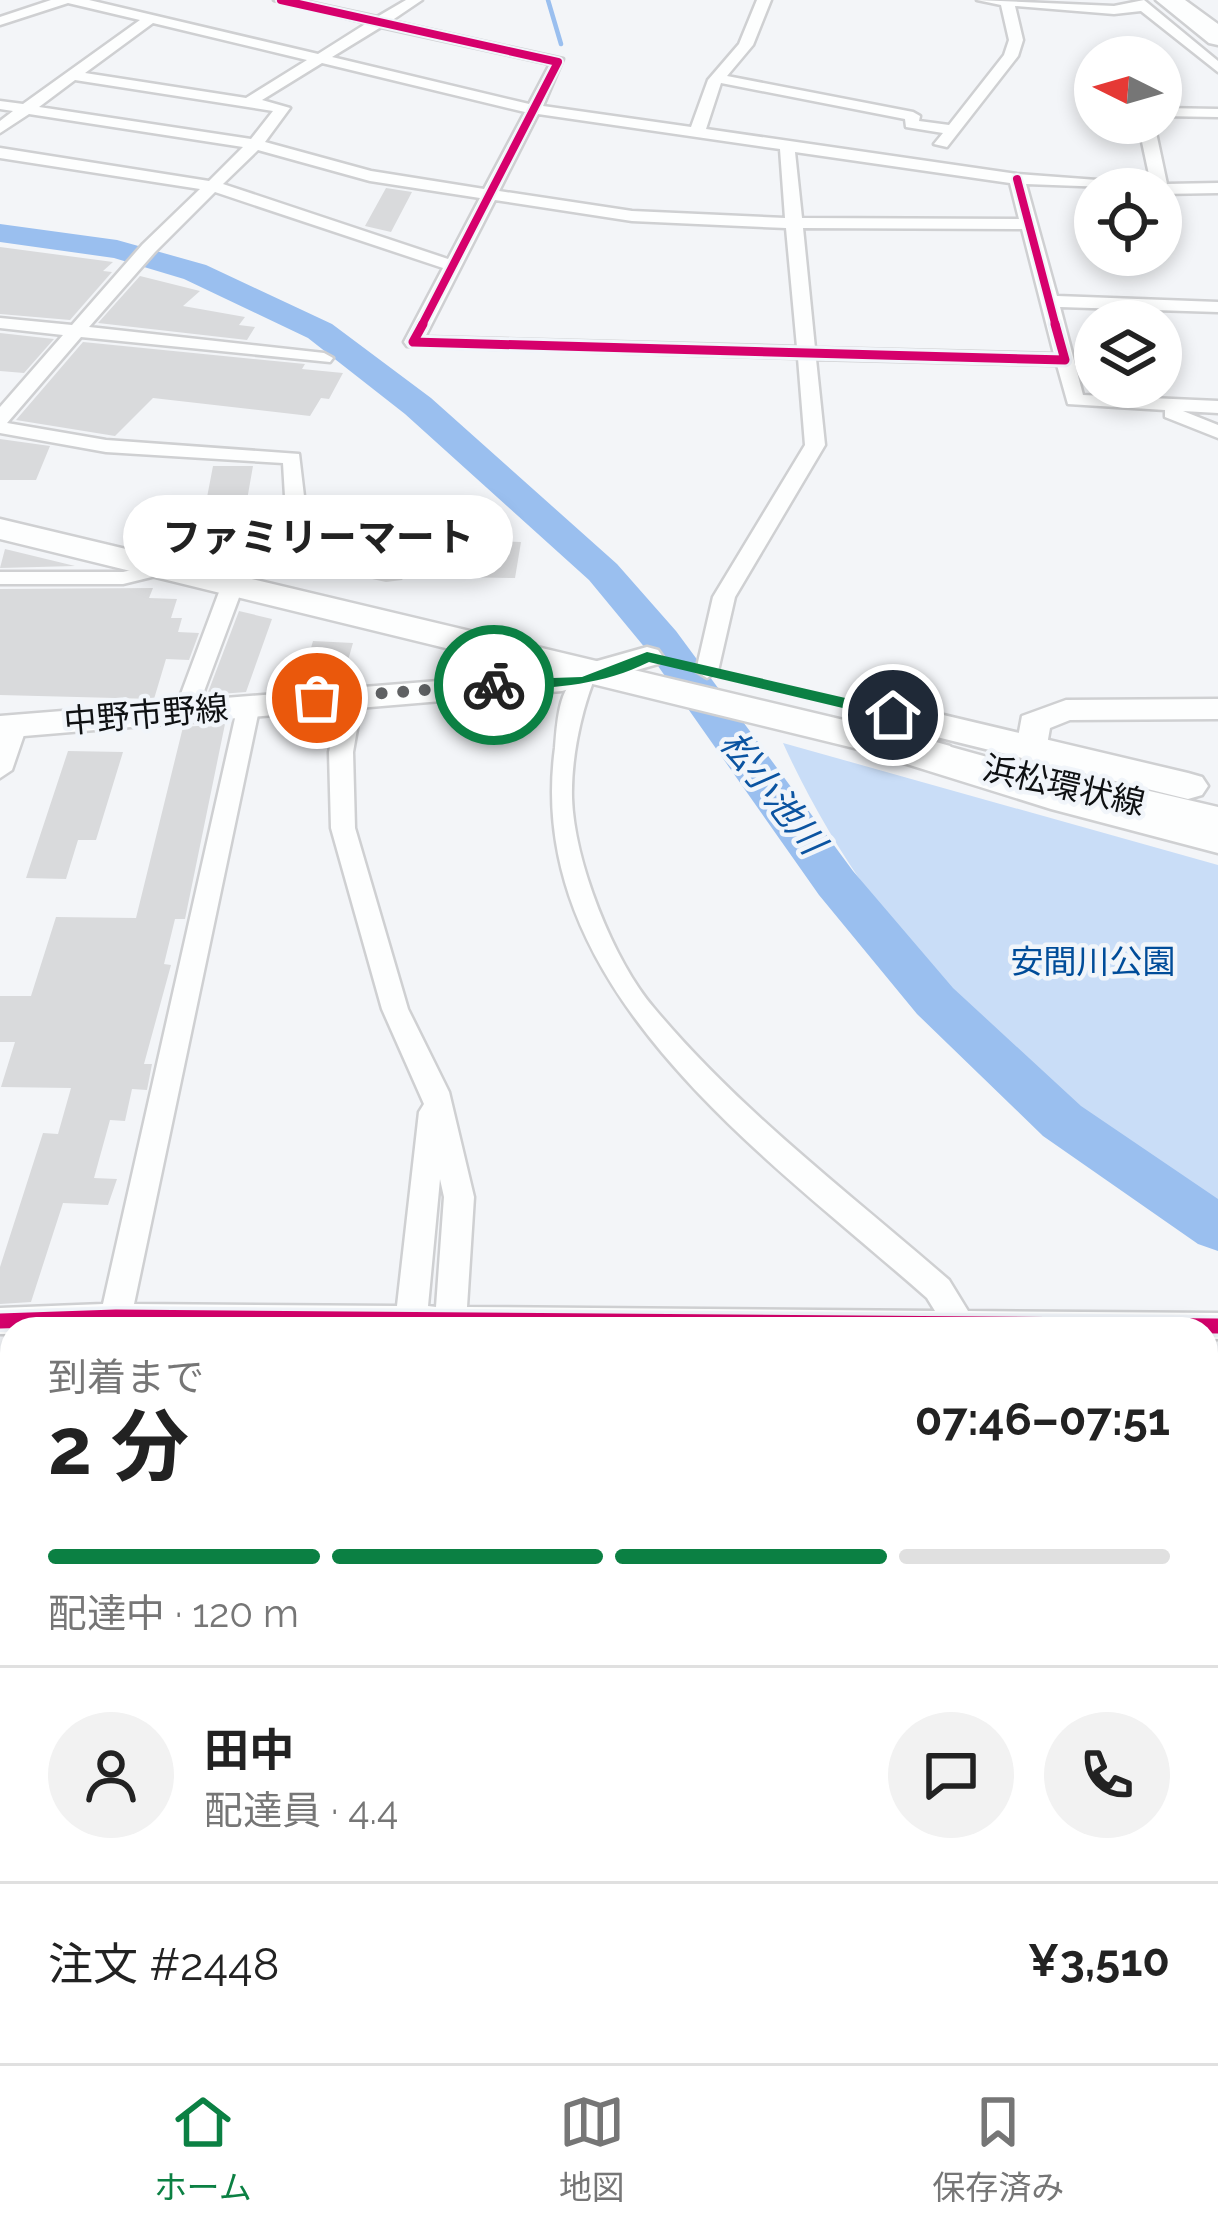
<!DOCTYPE html>
<html lang="ja">
<meta charset="utf-8">
<style>
body{margin:0;font-family:Raleway,"Noto Sans JP",sans-serif;background:#f2f2f2;color:#222;height:100vh;display:flex;flex-direction:column;font-size:45px;white-space:nowrap}
*{box-sizing:border-box;margin:0}
p{font-size:39px;color:#767676}
.icon{flex:none;width:66px;height:66px;fill:none;stroke:currentColor;stroke-width:2;stroke-linecap:round;stroke-linejoin:round}
.map{position:relative;flex:1;overflow:hidden}
.panel{position:absolute;left:0px;top:1317px;width:1218px;height:747px;display:flex;flex-direction:column;background:#fff;border-radius:36px 36px 0 0;box-shadow:0 6px 18px #0003}
.panel>*{flex:none}
.needle{width:78px;rotate:275deg}
.fabs{position:absolute;left:1074px;top:36px;display:grid;gap:24px}
.fabs a{display:grid;place-items:center;width:108px;height:108px;border-radius:50%;background:#fff;box-shadow:0 6px 18px #0003;font-size:60px}
.pin{position:absolute;display:grid;place-items:center;width:102px;height:102px;color:#fff;margin:-51px;border:6px solid #fff;border-radius:50%;box-shadow:0 3px 12px #0007}
.courier{position:absolute;display:grid;place-items:center;width:120px;height:120px;margin:-60px;border:9px solid #0b8043;border-radius:50%;background:#fff;color:#222;box-shadow:0 3px 15px #0007}
.bubble{position:absolute;height:84px;border-radius:42px;background:#fff;box-shadow:0 6px 18px #0003;font-size:39px;font-weight:700;line-height:84px;text-align:center}
.overview em{font-style:normal;font-weight:700}
.overview div{display:flex;flex-direction:column-reverse}
.overview{display:flex;align-items:center;justify-content:space-between;height:204px;padding:0 48px}
h1{font-size:78px;font-weight:700;line-height:90px}
.bar{display:grid;grid-template-columns:repeat(4,1fr);gap:18px 12px;align-content:center;height:144px;padding:0 48px}
.bar i{height:15px;border-radius:9px;background:#e0e0e0}
.bar .selected{background:#0b8043}
.bar p{grid-column:span 4}
.line{display:flex;align-items:center;gap:30px;padding:0 48px;border-top:3px solid #e0e0e0}
.line div{flex:1}
.round{display:grid;place-items:center;flex:none;width:126px;height:126px;border-radius:63px;background:#f2f2f2}
.menu{display:flex;justify-content:space-around;align-items:center;height:168px;border-top:3px solid #e0e0e0;background:#fff;font-size:33px;color:#767676}
.menu a{display:grid;justify-items:center;gap:6px}
.menu .selected{color:#0b8043}
.map>svg:first-child{display:block}
</style>
<div class="map">
<svg width="1218" height="2063" viewBox="0 0 1218 2063">
<rect width="100%" height="100%" fill="#f3f5f8"/>
<path fill="#c9ddf7" d="M783 743 1218 865V1216C1176 1186 1131 1158 1090 1126 963 1026 850 891 783 743Z"/>
<g fill="none" stroke-linecap="round" stroke-linejoin="round">
<path stroke="#9abfef" stroke-width="4.5" d="M548 0 561 44"/>
<path fill="#9abfef" fill-rule="evenodd" d="M0 224 117 240 206 265 332 324 431 398 617 564 676 631 853 871 953 988 1081 1106 1218 1199V1251L1198 1244 1043 1136 917 1014 819 895 646 649 589 580 405 414 308 338 184 279 114 258 0 242Z"/>
</g>
<path fill="#d9dadc" d="M386 188 412 192 391 232 365 226Z
M0 247 113 262 103 271 112 272 70 320 0 314Z
M140 276 200 291 183 306 245 317 239 325 255 327 247 340 98 323Z
M0 333 54 339 24 373 0 371Z
M83 342 305 364 302 369 343 373 329 399 321 398 310 416 153 398 115 436 16 420Z
M0 439 50 446 36 480H0Z
M213 466H253L241 534H200Z
M352 525 385 528 430 544 402 580 386 582 289 561 316 528 344 534Z
M459 540 521 542 515 578 451 577Z
M5 549 75 566 0 568Z
M153 588 149 598 177 599 171 618H182L178 632 199 633 189 660 166 659 154 699 0 695V589Z
M239 611 272 619 246 692 207 695Z
M313 641 353 643 342 681 302 679Z
M225 724 185 919H175L164 964 171 965 144 1064H152L147 1090 132 1089 125 1121 110 1120 94 1178 117 1179 108 1205 63 1203 31 1302 0 1304V1267L43 1133 58 1134 71 1088 1 1087 15 1042H0V996H31L56 917 136 918 183 727Z
M68 751 123 752 96 840H78L66 879 26 878Z"/>
<g fill="none" stroke-linecap="round" stroke-linejoin="round">
<g stroke="#cfd0d2" stroke-width="5">
<path id="street" d="M51 0H89L318 54 367 23 274 0H299L377 17 406 0H422L391 21 563 59 543 106 691 127 708 80 739 44 757 0H771L753 45 727 76 913 112 920 116 919 121 949 125 1004 55 1009 40 1001 5 977 0 1114 6 1144 0 1218 61V72L1141 11 1114 14 1015 6 1023 40 1018 56 947 147 934 144 943 133 906 127 905 119 721 83 706 129 1017 174 1151 184 1138 123H1154L1167 184 1218 183V193L1161 194V189L1026 184 1057 296 1218 302V312L1060 307 1083 395 1218 401V413L1183 411 1218 425V438L1165 417V410L1068 404 1057 365 816 359 825 445 735 597 718 671 707 678 696 671 713 597 805 445 798 358 407 346 404 342 443 268 215 192 155 252 89 327 324 353 333 358 330 362 81 337 7 423 106 440 299 454 306 513 277 572H263L260 568 286 513 283 463 106 452 0 433V407L63 335 0 328V318L72 325 143 244 200 189 0 158V148L209 181 243 147 29 114 0 133V121L13 111 0 109V101L23 104 140 20 68 3 0 25V17ZM153 23 307 60 246 98 85 73ZM381 27 550 64 529 104 332 57ZM322 63 525 112 484 189 371 171 265 142 290 108 262 100ZM75 80 273 111 251 139 39 107ZM538 114 780 149 785 218 632 211 499 191ZM258 150 370 181 480 198 448 259 223 184ZM795 152 1010 183 1019 219 802 218ZM495 200 632 221 786 228 797 347 425 337ZM803 228 1022 229 1054 354 815 348Z
M1161 108 1218 109V117L1161 116Z
M165 562 175 568 172 572 123 584H0V572H123Z
M233 578 244 584 197 710 186 717 178 715 175 710 222 584Z
M582 675 593 682C580 716 571 761 572 798 574 861 613 960 654 1008 739 1110 849 1193 949 1280L968 1311 1218 1313V1339H1206V1329H12V1334H0V1308L103 1304 238 705 249 698 260 705 134 1304 397 1306 419 1112 424 1104 382 1009 331 828 329 752 341 695 352 688 363 695 353 752 355 828 408 1009 449 1092 474 1197 467 1307 935 1311 927 1298C768 1157 522 990 555 748 557 726 558 683 582 675ZM440 1179 444 1197 436 1307 428 1306Z
M16 719 27 726 12 770 0 778V738L8 721Z
M12 1785V1869L0 1874V1790Z
M0 2005 12 2006V2046L0 2045Z
M1206 2011H1218V2051H1206Z
M316 2052H356L355 2063H315Z
M372 2052H412V2063H372Z
M685 2052H725V2063H685Z
M1052 2052H1092L1093 2063H1053Z"/>
</g>
<g stroke="#cfd0d2" stroke-width="5">
<path id="secondary" d="M647 647 658 650 663 657 658 664 562 691 0 738V716L562 671Z
M1218 699V719L1070 720 1050 728 1045 756H1021L1016 748 1022 716 1066 700Z"/>
</g>
<g stroke="#cfd0d2" stroke-width="5">
<path id="primary" d="M0 519 936 742 950 746 955 755 950 764 936 768 0 539Z
M897 704 1188 773 1202 777 1208 786 1202 795 1188 799 884 724 878 716 884 708Z
M1141 789 1218 807V833L1127 811 1121 802 1127 793Z"/>
</g>
<g stroke="#cfd0d2" stroke-width="5">
<path id="highway" d="M1156 0H1185L1218 24V45L1209 43Z
M897 732 1218 821V853L1051 809 881 756 875 746 881 736Z"/>
</g>
<use href="#street" fill="#fdfefe" fill-rule="evenodd"/>
<use href="#secondary" fill="#fdfefe" fill-rule="evenodd"/>
<use href="#primary" fill="#fdfefe" fill-rule="evenodd"/>
<use href="#highway" fill="#fdfefe" fill-rule="evenodd"/>
<g stroke="#f1f5fa" stroke-width="12">
<path id="cycleway-far3" d="M281 0 558 62 421 327
M1017 179 1056 327"/>
</g>
<g stroke="#f1f5fa" stroke-width="15">
<path id="cycleway-far2" d="M423 324 413 342 1065 360 1055 324"/>
</g>
<g stroke="#f1f5fa" stroke-width="20">
<path id="cycleway-far1" d="M33 1320H466"/>
</g>
<g stroke="#f1f5fa" stroke-width="22">
<path id="cycleway" d="M0 1321 116 1317 1218 1326"/>
</g>
<use href="#cycleway-far3" stroke="#d6006c" stroke-width="8"/>
<use href="#cycleway-far2" stroke="#d6006c" stroke-width="9"/>
<use href="#cycleway-far1" stroke="#d6006c" stroke-width="12"/>
<use href="#cycleway" stroke="#d6006c" stroke-width="15"/>
</g>
<path fill="#0b8043" d="M647 652 893 709 901 715 893 720 649 662C598 687 550 688 494 690L486 685 494 680 582 677Z"/>
<g fill="none" stroke-linecap="round" stroke-linejoin="round">
<path stroke="#5f6163" stroke-width="12" stroke-dasharray="0 21.6" d="M317 698 494 685"/>
</g>
<g text-anchor="middle" stroke-width="9" stroke-linejoin="round" paint-order="stroke">
<g font-size="33" fill="#0f1113" stroke="#f1f5fa">
<text transform="translate(146 714) rotate(-5)" y="12">中野市野線</text>
<text transform="translate(1064 785) rotate(13)" y="12">浜松環状線</text>
</g>
<g font-size="33" fill="#004c99" stroke="#f1f5fa">
<text x="1093" y="973">安間川公園</text>
</g>
<g font-size="36" font-style="italic" fill="#0b54a1" stroke="#f1f5fa">
<text transform="translate(773 792) rotate(52)" y="13">松小池川</text>
</g>
</g>
</svg>
<div class="fabs">
<a><svg class="needle" viewBox="-14 -14 28 28"><path d="M0-13l5 13h-10z" fill="#e53935"/><path d="M0 13l5-13h-10z" fill="#767676"/></svg></a>
<a><svg class="icon" aria-label="locate" viewBox="0 0 24 24"><circle cx="12" cy="12" r="6"/><path d="M12 2v4M12 18v4M2 12h4M18 12h4"/></svg></a>
<a><svg class="icon" aria-label="layers" viewBox="0 0 24 24"><path d="M12 4l9 5-9 5-9-5zM3 14l9 5 9-5"/></svg></a>
</div>
<div class="pin" style="left:317px;top:698px;background:#ea580c"><svg class="icon" aria-label="bag" viewBox="0 0 24 24"><path d="M5 8h14l-1 12H6zM9 8a3 3 0 0 1 6 0"/></svg></div>
<div class="pin" style="left:893px;top:715px;background:#1f2937"><svg class="icon" aria-label="home" viewBox="0 0 24 24"><path d="M3 11l9-7 9 7M6 9v11h12V9"/></svg></div>
<div class="courier" style="left:494px;top:685px"><svg class="icon" aria-label="bike" viewBox="0 0 24 24"><circle cx="6" cy="16" r="4"/><circle cx="18" cy="16" r="4"/><path d="M6 16l4-8h5l3 8M10 8l3 8H6M13 5h3"/></svg></div>
<div class="bubble" style="left:123px;top:495px;width:390px">ファミリーマート</div>
<section class="panel">
<div class="overview"><div><h1>2 分</h1><p>到着まで</p></div><em>07:46–07:51</em></div>
<div class="bar"><i class="selected"></i><i class="selected"></i><i class="selected"></i><i></i><p>配達中 · 120 m</p></div>
<div class="line" style="height:216px"><a class="round"><svg class="icon" aria-label="person" viewBox="0 0 24 24"><circle cx="12" cy="8" r="4"/><path d="M4 21q1-7 8-7t8 7"/></svg></a><div><b>田中</b><p>配達員 · 4.4</p></div><a class="round"><svg class="icon" aria-label="chat" viewBox="0 0 24 24"><path d="M4 5h16v11H9l-5 4z"/></svg></a><a class="round"><svg class="icon" aria-label="phone" viewBox="0 0 24 24"><path d="M5 4h4l2 5-3 2q2 4 5 5l2-3 5 2v4C11 20 4 13 5 4z"/></svg></a></div>
<div class="line" style="height:156px"><div>注文 #2448</div><b>¥3,510</b></div>
</section>
</div>
<nav class="menu">
<a class="selected"><svg class="icon" aria-label="home" viewBox="0 0 24 24"><path d="M3 11l9-7 9 7M6 9v11h12V9"/></svg>ホーム</a>
<a><svg class="icon" aria-label="map" viewBox="0 0 24 24"><path d="M3 6l6-2 6 2 6-2v14l-6 2-6-2-6 2zM9 4v14M15 6v14"/></svg>地図</a>
<a><svg class="icon" aria-label="saved" viewBox="0 0 24 24"><path d="M7 4h10v16l-5-4-5 4z"/></svg>保存済み</a>
</nav>
